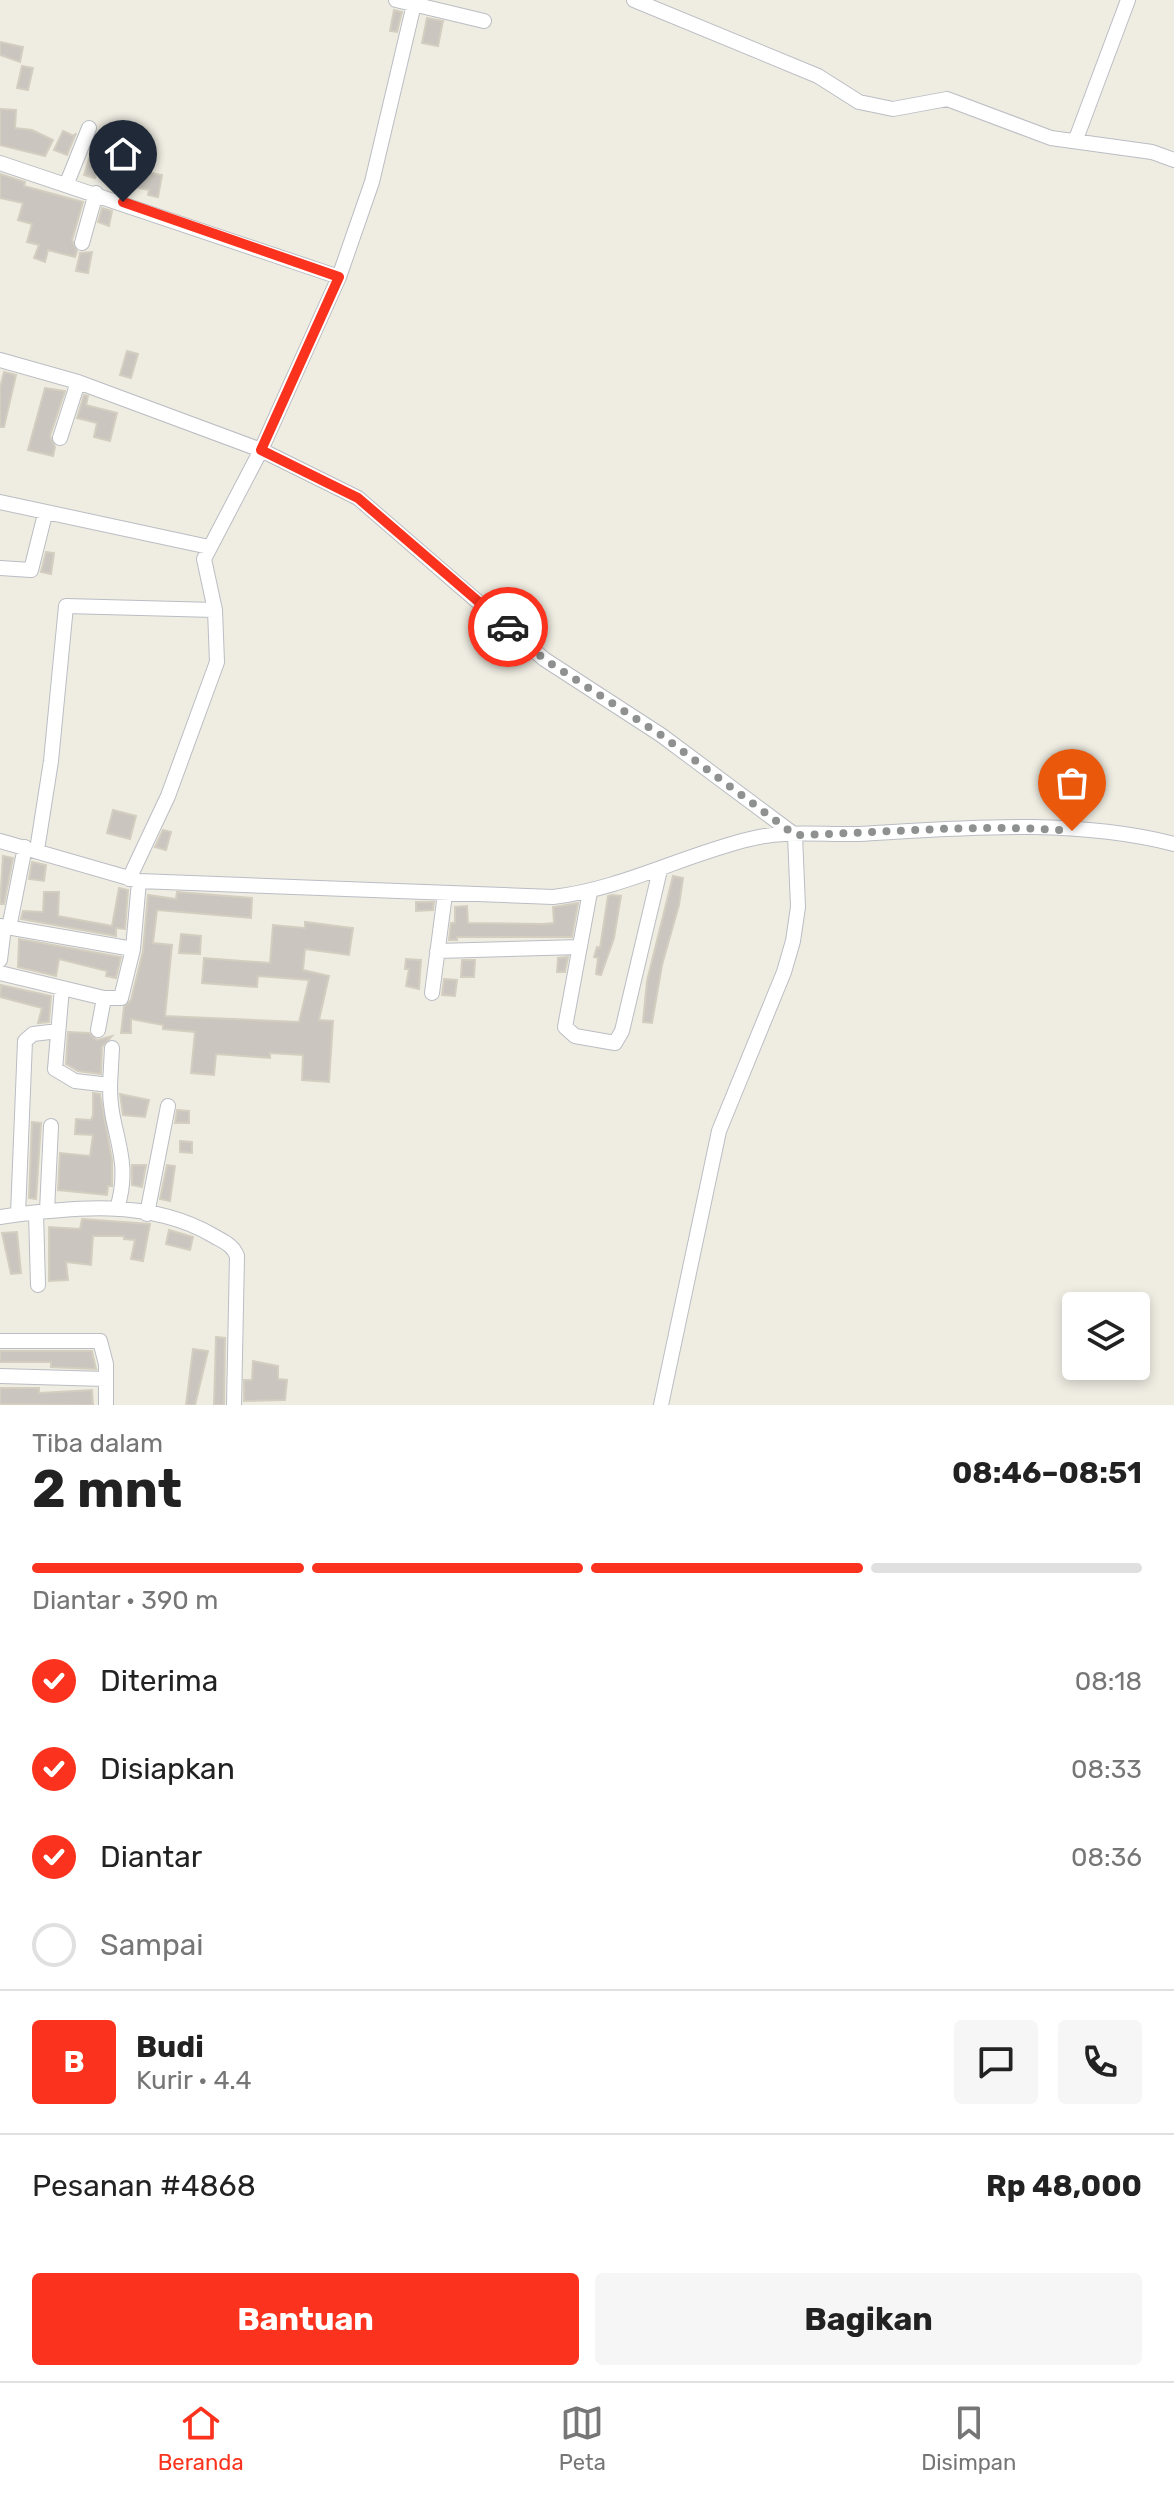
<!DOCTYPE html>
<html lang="id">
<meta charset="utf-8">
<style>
body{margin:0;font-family:Rubik,sans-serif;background:#f6f6f6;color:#222;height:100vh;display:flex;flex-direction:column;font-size:30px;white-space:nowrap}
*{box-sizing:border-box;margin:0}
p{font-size:26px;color:#767676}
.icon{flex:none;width:44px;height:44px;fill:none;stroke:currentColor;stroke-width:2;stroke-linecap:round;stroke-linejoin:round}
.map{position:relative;height:1405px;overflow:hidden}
.panel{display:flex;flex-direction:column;background:#fff;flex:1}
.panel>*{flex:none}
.tools{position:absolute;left:1062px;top:1292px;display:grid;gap:16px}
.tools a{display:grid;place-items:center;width:88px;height:88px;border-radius:8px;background:#fff;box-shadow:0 4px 12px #0003;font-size:40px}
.pin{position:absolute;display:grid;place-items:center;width:68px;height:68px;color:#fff;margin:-82px -34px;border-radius:50% 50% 50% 0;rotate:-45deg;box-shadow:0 0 8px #0007}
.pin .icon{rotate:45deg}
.courier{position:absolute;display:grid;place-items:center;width:80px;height:80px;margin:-40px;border:6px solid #fb321d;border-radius:50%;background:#fff;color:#222;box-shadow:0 2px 10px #0007}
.overview em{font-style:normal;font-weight:700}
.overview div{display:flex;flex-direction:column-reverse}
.overview{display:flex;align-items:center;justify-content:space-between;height:136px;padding:0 32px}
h1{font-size:52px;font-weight:700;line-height:60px}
.bar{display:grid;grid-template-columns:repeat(4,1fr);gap:12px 8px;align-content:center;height:96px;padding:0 32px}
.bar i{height:10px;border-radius:6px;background:#e0e0e0}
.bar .on{background:#fb321d}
.bar p{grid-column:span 4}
.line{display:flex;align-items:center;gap:20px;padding:0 32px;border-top:2px solid #e0e0e0}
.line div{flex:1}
.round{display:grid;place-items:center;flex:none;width:84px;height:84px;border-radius:8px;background:#f6f6f6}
ol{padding:0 32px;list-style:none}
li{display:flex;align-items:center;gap:24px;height:88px}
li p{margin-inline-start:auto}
li .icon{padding:8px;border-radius:50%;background:#fb321d;color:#fff;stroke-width:4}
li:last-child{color:#767676}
li i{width:44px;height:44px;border:4px solid #e0e0e0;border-radius:50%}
.primary-button{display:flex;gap:16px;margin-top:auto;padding:16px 32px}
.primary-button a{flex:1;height:92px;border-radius:8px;background:#fb321d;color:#fff;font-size:32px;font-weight:700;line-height:92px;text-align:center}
.primary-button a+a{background:#f6f6f6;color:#222}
.dock{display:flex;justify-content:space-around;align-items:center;height:112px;border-top:2px solid #e0e0e0;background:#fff;font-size:22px;color:#767676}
.dock a{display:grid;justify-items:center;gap:4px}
.dock .on{color:#fb321d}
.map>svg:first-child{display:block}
</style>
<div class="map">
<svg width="1174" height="1405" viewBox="0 0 1174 1405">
<rect width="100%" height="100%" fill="#efede2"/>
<path fill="#cac6bf" stroke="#d4cec0" stroke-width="2" d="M394 10 402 12 397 32 390 31Z
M427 18 443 21 438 46 422 43Z
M0 42 23 47 20 62 0 55Z
M22 66 33 68 28 90 17 88Z
M0 109 16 110 15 128 32 130 53 140 45 156 0 145Z
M63 131 74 136 76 133 67 155 54 150Z
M96 138 102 139V151L137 163 136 170 162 175 158 197 148 195 149 190 114 183 115 178 97 172 95 178 84 175Z
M0 174 25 182 24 186 83 202 72 240 77 251 75 257 48 250 45 262 34 258 39 245 27 242 32 224 18 220 23 203 0 198Z
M102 208 112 211 109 226 98 222Z
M92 252 88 273 76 271 80 253Z
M127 351 138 354 131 378 120 375Z
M4 372 16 375 4 427H0V388Z
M45 388 65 391 50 436 55 447 53 456 28 450Z
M84 395 88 396 86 405 117 413 110 441 94 437 97 423 77 418Z
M46 552 54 553 51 574 41 572Z
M113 810 136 816 130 839 107 833Z
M163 830 171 832 166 850 155 847Z
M3 856 13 858 4 904H0Z
M32 862 46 865 44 881 29 879Z
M673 876 683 878 679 905 662 965 652 1023 643 1022 647 981Z
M119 888 128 890 125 929 116 928V936L21 919 23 911 43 912 44 892H59L58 916 112 926Z
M177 892 252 898 251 918 157 910 153 943 172 945 165 1016 299 1022 309 980 258 976 257 987 202 983 204 958 270 963 273 925 305 928V922L353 928 349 955 305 949 303 970 329 976 319 1020 333 1021 329 1082 302 1080 303 1055 270 1053V1058L216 1054 214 1075 191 1073 195 1032 163 1029V1025L131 1019V1033H121L124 1007 131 1000 143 951 148 895 176 899Z
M612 895 621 896 614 938 601 975 596 974 598 958 594 957 597 947 600 948 608 896Z
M416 902H434L433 910 416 911Z
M578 903 572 937H457V940H449L451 923H455V907L467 906 468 923 543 924 554 923 553 907Z
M181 934 201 936 200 954 179 953Z
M19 939 121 957 116 978 106 976 107 971 59 959 56 976 18 967Z
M568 957 565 972H557L558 958Z
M406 959 421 960 419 989 406 986 409 969H405Z
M462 960H475L474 977H461Z
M444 979 457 980 455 996 442 995Z
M1 985 51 996 49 1022 38 1023 42 1008 0 997Z
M68 1032 89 1033 97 1040 112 1036 102 1047 101 1074 78 1071 66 1064Z
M93 1093 100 1094 112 1160V1186H108L107 1195 58 1190 60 1153 90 1156 93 1135 75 1134 76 1119 91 1120 93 1115Z
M120 1094 149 1100 145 1117 123 1115Z
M177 1110 189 1111V1123H175Z
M32 1122 41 1123 36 1199 29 1198Z
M180 1141 192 1142V1153L180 1152Z
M132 1165H146L142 1187 132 1185Z
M167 1165 175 1166 170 1201 160 1199Z
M82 1219 150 1224 143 1261 131 1259 135 1240 124 1239V1236H93L91 1265 66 1262 68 1280 49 1281V1227L80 1229Z
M169 1230 193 1237 190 1250 166 1244Z
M17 1232 21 1273 11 1274 2 1233Z
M216 1337 225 1338 224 1405H214Z
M193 1349 208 1351 195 1405H186Z
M0 1351H92L96 1369 51 1367V1362H0Z
M253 1361 278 1366V1379L287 1380 285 1400 244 1401V1380H252Z
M0 1388H39V1393L92 1390 93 1405 0 1404Z"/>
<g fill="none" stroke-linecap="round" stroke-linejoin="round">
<g stroke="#babdc3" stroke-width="16">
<path id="street" d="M396 0 484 21
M634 0 818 76 859 102 893 109 947 99 1051 138 1152 152 1174 160
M1076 139 1128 0
M0 163 339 277
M67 183 89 128
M82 243 96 193
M0 360 78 382 261 450 358 498 544 659 661 735 795 835 798 907 793 941 784 972 719 1131 661 1405
M60 438 78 382
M0 502 209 547
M0 568 31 570 45 514
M0 841 139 881 553 897C622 889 683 855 750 839 785 830 824 835 859 834 963 828 1072 818 1174 844
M37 850 51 761 66 606 215 610
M129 879 168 796 217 662 215 610 204 559 261 450 339 277 372 182 415 0
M590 892 565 1027 575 1036 615 1043 622 1031 660 870
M0 926 133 949
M9 928 25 847
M437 951 580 947
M0 960 4 927
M0 973 104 998H121L133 949 139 881
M62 988 55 1069 75 1081 110 1085C109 1133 133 1156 117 1209
M432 993 445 894
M98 1030 104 998
M110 1085 112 1048
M47 1211 51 1126
M36 1213 38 1285
M18 1214 25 1041 33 1034 58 1031
M147 1214 168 1106
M0 1217C71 1207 150 1198 214 1236 224 1242 233 1245 237 1256L234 1405
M0 1341H100L106 1364V1405
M0 1376 106 1379"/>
</g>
<use href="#street" stroke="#fff" stroke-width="14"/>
</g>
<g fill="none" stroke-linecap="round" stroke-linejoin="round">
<path stroke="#8f9191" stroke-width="8" stroke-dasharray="0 14.4" d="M508 627 544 659 661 735 795 835C888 833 978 823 1072 831"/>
<path stroke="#fb321d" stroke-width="10" d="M123 202 339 277 261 450 358 498 508 627"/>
</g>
</svg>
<div class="tools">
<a><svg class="icon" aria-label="layers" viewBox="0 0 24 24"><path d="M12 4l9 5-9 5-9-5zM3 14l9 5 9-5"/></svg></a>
</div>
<div class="pin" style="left:1072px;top:831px;background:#ea580c"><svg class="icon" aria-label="bag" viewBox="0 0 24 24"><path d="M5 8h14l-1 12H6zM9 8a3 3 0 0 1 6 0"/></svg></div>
<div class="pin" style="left:123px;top:202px;background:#1f2937"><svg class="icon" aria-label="home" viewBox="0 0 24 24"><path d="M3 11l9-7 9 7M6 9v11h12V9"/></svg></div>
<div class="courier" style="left:508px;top:627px"><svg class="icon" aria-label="car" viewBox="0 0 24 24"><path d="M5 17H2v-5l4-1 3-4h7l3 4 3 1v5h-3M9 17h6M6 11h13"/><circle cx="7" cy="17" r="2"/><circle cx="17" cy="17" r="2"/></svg></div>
</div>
<section class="panel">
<div class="overview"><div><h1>2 mnt</h1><p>Tiba dalam</p></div><em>08:46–08:51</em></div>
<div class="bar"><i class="on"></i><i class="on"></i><i class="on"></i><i></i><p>Diantar · 390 m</p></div>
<ol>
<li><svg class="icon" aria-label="check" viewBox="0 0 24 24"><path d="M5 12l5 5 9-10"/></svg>Diterima<p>08:18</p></li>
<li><svg class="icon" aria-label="check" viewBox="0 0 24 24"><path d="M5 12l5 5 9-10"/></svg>Disiapkan<p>08:33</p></li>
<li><svg class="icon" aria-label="check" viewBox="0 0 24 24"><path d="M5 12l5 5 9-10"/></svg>Diantar<p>08:36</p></li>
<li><i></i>Sampai</li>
</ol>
<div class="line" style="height:144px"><b class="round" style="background:#fb321d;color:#fff">B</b><div><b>Budi</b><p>Kurir · 4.4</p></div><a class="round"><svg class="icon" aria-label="chat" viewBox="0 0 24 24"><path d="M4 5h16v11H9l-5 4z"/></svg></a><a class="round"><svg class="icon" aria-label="phone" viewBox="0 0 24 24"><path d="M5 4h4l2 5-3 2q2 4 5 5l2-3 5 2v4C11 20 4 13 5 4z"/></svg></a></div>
<div class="line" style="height:104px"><div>Pesanan #4868</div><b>Rp 48,000</b></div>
<div class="primary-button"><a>Bantuan</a><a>Bagikan</a></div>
</section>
<nav class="dock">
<a class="on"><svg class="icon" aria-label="home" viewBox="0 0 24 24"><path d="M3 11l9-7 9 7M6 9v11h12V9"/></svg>Beranda</a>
<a><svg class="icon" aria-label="map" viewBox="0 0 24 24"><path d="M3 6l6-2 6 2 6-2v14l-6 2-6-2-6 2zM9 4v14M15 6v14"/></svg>Peta</a>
<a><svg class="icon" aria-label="saved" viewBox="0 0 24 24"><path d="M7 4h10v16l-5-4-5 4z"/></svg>Disimpan</a>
</nav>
